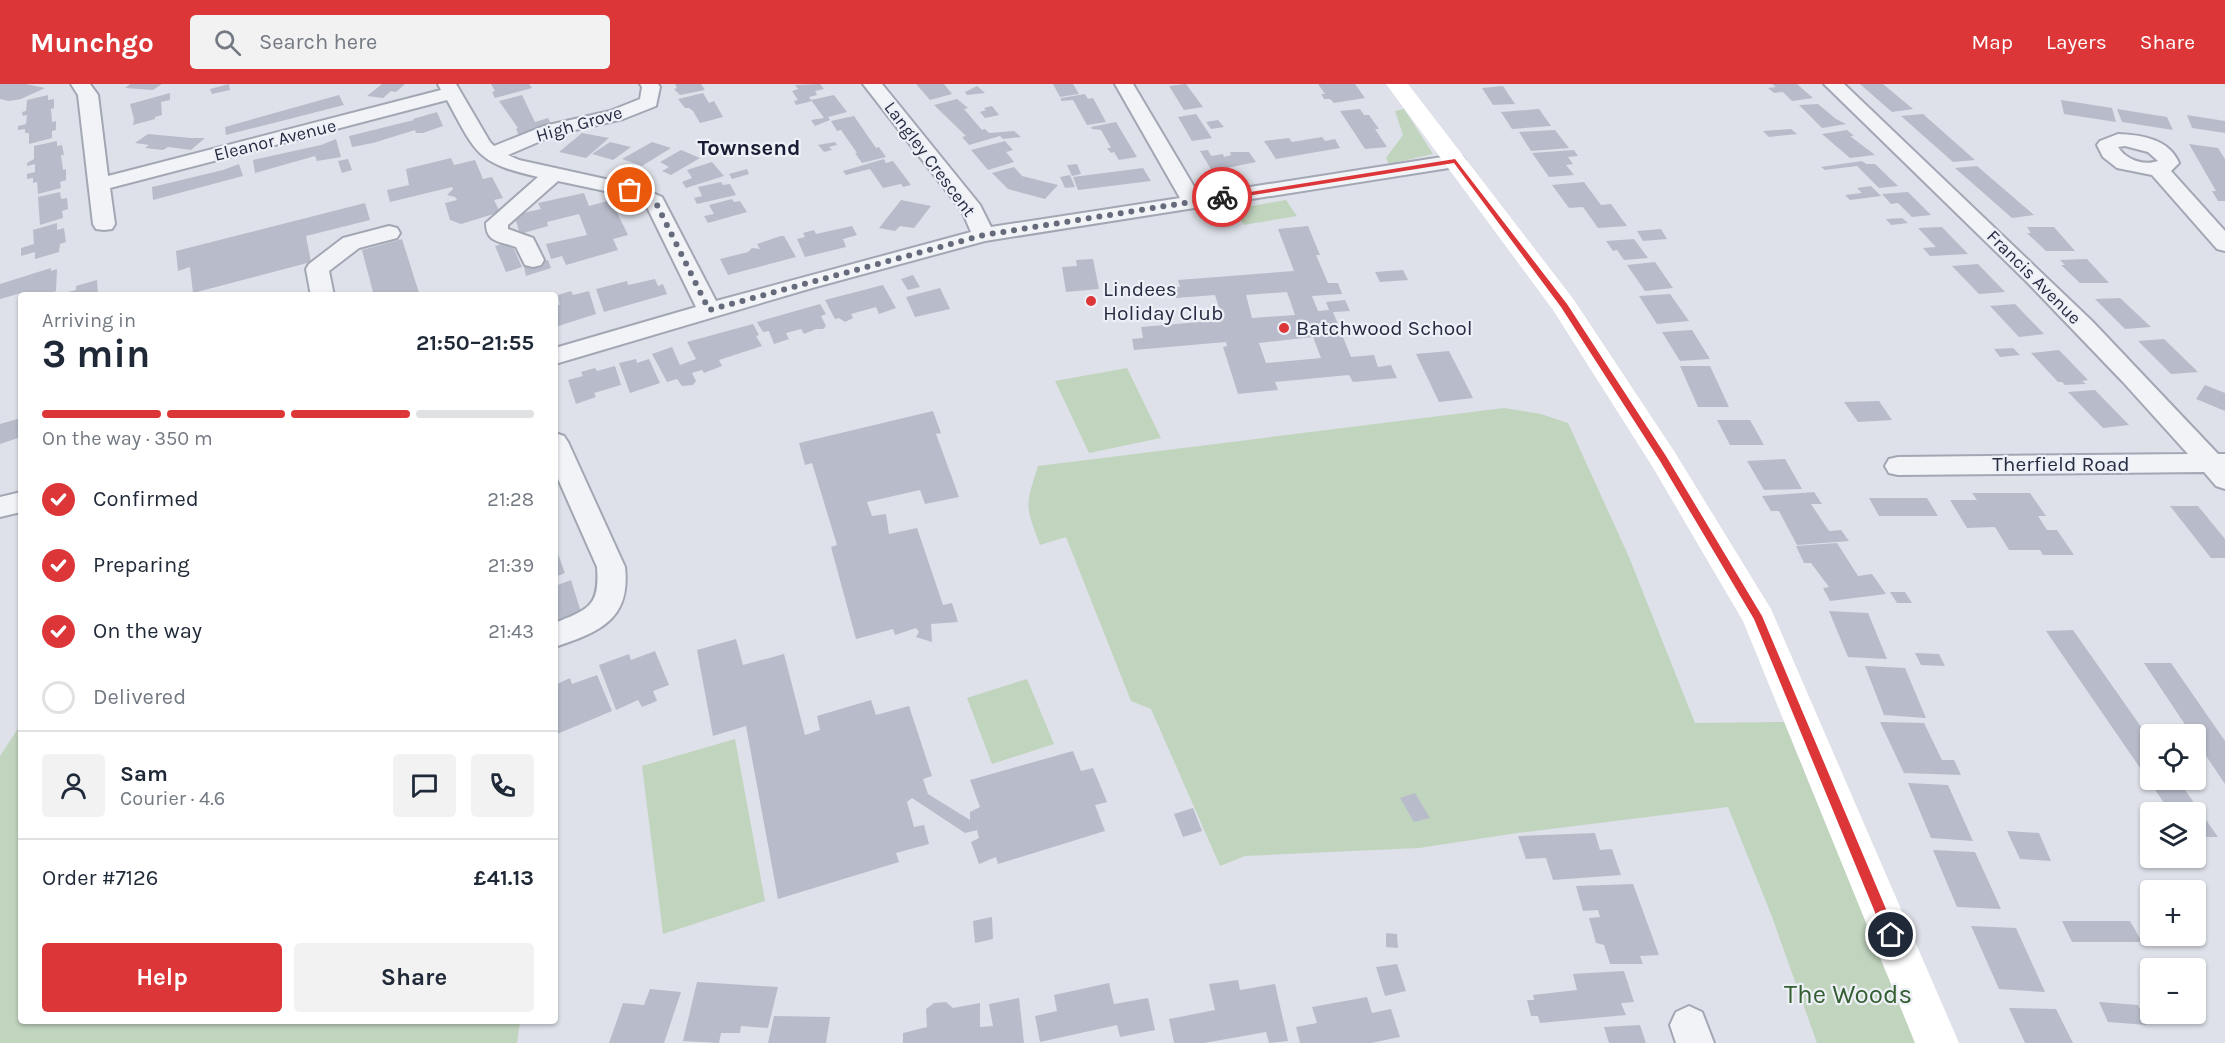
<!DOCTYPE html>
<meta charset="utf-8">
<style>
body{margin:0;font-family:Karla,sans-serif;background:#f2f2f3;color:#1f2937;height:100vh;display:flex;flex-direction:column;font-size:22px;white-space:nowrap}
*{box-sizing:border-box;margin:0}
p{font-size:20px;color:#747a83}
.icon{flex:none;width:33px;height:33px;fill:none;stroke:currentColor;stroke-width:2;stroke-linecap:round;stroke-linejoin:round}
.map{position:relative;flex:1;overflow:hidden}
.drawer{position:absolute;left:18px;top:208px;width:540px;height:732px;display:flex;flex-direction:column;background:#fff;border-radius:6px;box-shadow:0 2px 4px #0004}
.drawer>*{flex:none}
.tools{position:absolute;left:2140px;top:640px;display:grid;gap:12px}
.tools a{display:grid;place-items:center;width:66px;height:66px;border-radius:6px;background:#fff;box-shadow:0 2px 4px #0004;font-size:30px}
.pin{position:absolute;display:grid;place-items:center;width:51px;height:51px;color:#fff;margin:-26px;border:3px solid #fff;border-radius:50%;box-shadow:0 2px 6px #0007}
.courier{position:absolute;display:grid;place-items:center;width:60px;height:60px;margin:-30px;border:4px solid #dc3639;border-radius:50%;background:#fff;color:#222;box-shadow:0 2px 8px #0007}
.summary em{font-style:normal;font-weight:700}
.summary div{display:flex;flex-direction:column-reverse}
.summary{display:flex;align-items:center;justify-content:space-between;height:102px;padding:0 24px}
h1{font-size:39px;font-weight:700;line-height:45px}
.bar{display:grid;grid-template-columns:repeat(4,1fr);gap:9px 6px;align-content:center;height:72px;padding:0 24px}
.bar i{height:8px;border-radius:4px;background:#e0e1e3}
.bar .on{background:#dc3639}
.bar p{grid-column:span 4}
.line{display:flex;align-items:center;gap:15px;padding:0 24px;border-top:2px solid #e0e1e3}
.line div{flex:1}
.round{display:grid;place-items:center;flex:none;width:63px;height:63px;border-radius:6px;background:#f2f2f3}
ol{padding:0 24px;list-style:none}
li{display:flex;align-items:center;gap:18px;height:66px}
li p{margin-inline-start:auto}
li .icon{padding:6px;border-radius:50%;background:#dc3639;color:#fff;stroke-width:4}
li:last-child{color:#747a83}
li i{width:33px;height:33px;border:3px solid #e0e1e3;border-radius:50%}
.button{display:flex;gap:12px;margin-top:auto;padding:12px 24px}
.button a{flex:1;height:69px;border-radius:6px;background:#dc3639;color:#fff;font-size:24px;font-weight:700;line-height:69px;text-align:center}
.button a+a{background:#f2f2f3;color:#1f2937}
header{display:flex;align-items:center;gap:36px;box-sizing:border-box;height:84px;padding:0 30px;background:#dc3639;color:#fff}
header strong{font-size:28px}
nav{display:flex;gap:33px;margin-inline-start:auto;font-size:21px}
.search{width:420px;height:54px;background:#f2f2f3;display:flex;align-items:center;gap:15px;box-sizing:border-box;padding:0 21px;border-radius:6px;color:#747a83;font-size:22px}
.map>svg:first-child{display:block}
</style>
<header>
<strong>Munchgo</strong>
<div class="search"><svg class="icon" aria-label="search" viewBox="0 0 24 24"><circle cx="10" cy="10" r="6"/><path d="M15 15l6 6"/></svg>Search here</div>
<nav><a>Map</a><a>Layers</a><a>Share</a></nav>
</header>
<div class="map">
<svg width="2225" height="959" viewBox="0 0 2225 959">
<rect width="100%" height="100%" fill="#dee1e9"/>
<path fill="#c1d4be" d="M1404 25 1433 70 1389 80 1386 74 1403 51 1395 27Z
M1286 116 1297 132 1244 141 1233 125Z
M1127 284 1161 354 1089 369 1055 297Z
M1504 324 1541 330 1568 339 1629 473 1695 639 1787 638 1917 959H1817L1771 830 1728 723 1517 749 1419 764 1245 772 1220 782 1151 625 1131 617 1066 453 1040 461C1025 421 1025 423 1038 382Z
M1027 595 1054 660 992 680 967 614Z
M21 640V938H520L517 959H0V672Z
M735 655 765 817 663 850 642 682Z"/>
<path fill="#b8bcca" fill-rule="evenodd" d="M0 0H26L45 4 21 15 9 17 0 15Z
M130 0H162L153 6 125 4Z
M229 0 230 6 212 10 210 5Z
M382 0H405L396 8 391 7 383 14 367 12Z
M491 0H529L532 4 495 14 492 8 495 7Z
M675 0H701L705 6 680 11 674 5 677 4Z
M820 0 824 5 815 7 817 11 809 13 812 17 796 21 794 17 798 16 792 7 798 5 795 1Z
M916 0H944L952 10 930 16Z
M1053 0H1073L1079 10 1060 13Z
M1186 0 1203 23 1184 26 1169 2Z
M1318 0H1355L1365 14 1334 19 1330 15H1324L1321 10H1325Z
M1772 0H1797L1813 14 1792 17 1783 8 1774 9 1768 4 1776 3Z
M1860 0H1883L1913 25 1892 28Z
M977 2 985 9 967 11 965 8Z
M1503 2 1515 20 1493 21 1482 4Z
M170 9V16L161 18 162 31 155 33V35L133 41 134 35 130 20Z
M703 9 709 19 714 17 723 33 700 39 693 27 689 24H685L678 15Z
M1085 10 1088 15 1093 14 1106 38 1087 41 1073 16 1061 17V14Z
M48 11V16L54 15V24L51 25 52 38 56 37V46L52 47V54L29 60V49H25V45L18 46V42L26 40 27 31 23 32 22 28 26 27 27 16Z
M339 11 344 21 226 51 225 43Z
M522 11 535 38 548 34 552 41 519 51 516 45 518 44 499 17Z
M834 11 847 28 828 33 830 36 815 42 811 36 824 34 811 16Z
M957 15 968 24 964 25 982 46 985 45 989 49 1014 47 1021 53 1003 55 1000 52 969 61 962 53 966 52 934 21Z
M2061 16 2112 24 2116 38 2064 30Z
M1818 20 1836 35 1846 40 1822 44 1799 21Z
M992 22 999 31 985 34 980 28 986 26 984 24Z
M1360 25 1364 31H1369L1379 45H1375L1387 63 1365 65 1340 27Z
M1539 25 1551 42 1512 45 1501 28Z
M2117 25 2167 33 2173 46 2122 38Z
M437 28 443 42 423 49H416L415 46 373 59 352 63 349 52 414 36 413 35Z
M1196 30 1212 54 1192 57 1178 33Z
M1923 30 1975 76 1953 78 1901 32Z
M2187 31 2225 37V49L2192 44Z
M854 32 876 64 879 63 886 73 862 79 855 69H857L841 46 837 47 831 37Z
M1218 36 1224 43 1211 45 1206 38Z
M1116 38 1137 73 1119 76 1114 68 1111 69 1107 64H1111L1101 46 1092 45 1091 43Z
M1791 45 1797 50 1769 53 1763 47Z
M1555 46 1569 64 1531 67 1519 48Z
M1847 46 1854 52H1850L1875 71 1850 74 1822 50Z
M582 49 609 54 586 74 559 68Z
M148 50 191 54H205L191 66 168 63 163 66 145 64 149 61 135 59Z
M1322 53 1325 57 1335 55 1340 64 1276 75 1264 57 1289 54 1292 58Z
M336 55 341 73 317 77 315 72 255 89 253 76 321 61Z
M57 57V62L62 61 64 71H61L63 86 66 85V96L60 98 61 104 38 110 37 98 33 99V94L27 95V90L35 88V80L27 82V79L34 75V62Z
M1005 57 1013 66 1006 68 1014 78 988 86 971 66Z
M610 58 631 63 613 76 592 70Z
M652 58 671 64 642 82 622 75Z
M835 58 837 61 829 63 832 66 824 68 818 61Z
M2189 60 2218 64 2225 75V117H2218L2212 107H2216Z
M681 66 700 74 671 91 662 87 669 83 660 78Z
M1208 66 1211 72 1223 70 1224 73 1231 71 1230 68H1249L1256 78 1212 87 1200 67Z
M1574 66 1578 72 1568 73 1573 80 1566 81 1574 91 1549 93 1532 69Z
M451 74 454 81 475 76 483 95 492 93 503 114 494 116 500 128 461 140 450 136 445 119 457 116 455 113 447 111 453 105 452 103 390 118 387 106 409 101 406 85Z
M348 75 352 86 342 89 338 77Z
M884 75 886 79 893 77 911 101 903 103 901 100 883 104 870 85 846 91 843 87Z
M1862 77 1866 80H1875L1898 102 1879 104 1857 82 1825 86 1821 83Z
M712 78 724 92 686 104 682 98 692 94 687 86Z
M239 80 243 92 153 116 152 103 223 86Z
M1077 80 1081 90 1072 92 1067 81Z
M1977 82 2034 131 2012 134 1955 84Z
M1014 83 1022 92 1058 101 1045 115 1008 105 992 89Z
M1143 84 1151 97 1078 106 1073 93Z
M747 85 749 90 732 95 729 90Z
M1070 91 1075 103 1065 104 1060 93Z
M721 98 723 101 730 100 736 111 697 120 694 114 702 112 698 103Z
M1584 98 1601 121 1611 120 1627 142 1598 144 1583 123 1569 124 1552 101Z
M1871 102 1881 112 1850 116 1845 111 1862 109 1857 104Z
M60 108 61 115 67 114 68 125 62 127 63 134 40 141 38 113Z
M1908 108 1931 131 1912 133 1898 119 1891 120 1882 110Z
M584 109 589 122 611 116 628 151 613 155 618 166 566 181 562 172 551 175 546 160 587 151 579 130 547 138 548 142 520 150 514 131 541 125 538 119Z
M732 115 734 118 740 117 747 128 708 139 704 132 714 130 709 121Z
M901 116 931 122 914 144 900 142 895 147 879 144Z
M365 119 370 136 306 152 311 178 193 209 190 183 178 187 176 167Z
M1902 134 1908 139 1891 141 1886 135Z
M57 139V146L64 144 66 158 60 160 59 168 35 175V168L21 172V164L34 160 33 146Z
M852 142 857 151 843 155 846 163 805 173 797 155 805 153 803 149 814 146 816 150Z
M1308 142 1320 171H1316L1328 199H1338L1342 210 1312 212 1318 227 1329 226 1326 218 1345 216 1350 227 1333 228 1351 273 1374 271 1378 283 1391 281 1397 294 1353 298 1349 291 1275 298 1278 306 1238 310 1223 263 1227 262 1226 258 1134 266 1132 255 1143 254 1141 243 1223 236 1215 211 1176 214 1173 203H1180L1178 196 1294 187 1278 145ZM1287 208 1295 231 1252 234 1246 211ZM1313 253 1321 274 1266 279 1259 259Z
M1942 143 1968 170 1930 172 1923 164 1936 163 1918 144Z
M2027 143H2054L2075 167H2046L2027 149H2031Z
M1661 145 1667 155 1643 157 1637 147Z
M781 152H784L796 173 728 191 720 175 748 168 752 164 760 165 757 160Z
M402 155 420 212H374L362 166Z
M1634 155 1648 174 1624 176 1617 166 1613 167 1606 157Z
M511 158 522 183 506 188 495 162Z
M1093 175 1099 205 1066 208 1062 183 1077 182 1076 176Z
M2087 175 2109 199H2080L2061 181H2065L2060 176Z
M548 176 551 184 526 192 524 183Z
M1655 178 1673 204 1645 207 1627 181Z
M1978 180 2005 208 1979 210 1952 182Z
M51 184V187L57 185 56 207 43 212H25V208L0 215V200Z
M1403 186 1408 196 1380 198 1375 188Z
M913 191 920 203 908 206 901 195Z
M655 195 658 202 663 200 667 210 604 228 596 205 627 197 628 201Z
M97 196 98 210 64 212V209L76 206V202Z
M883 201 896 224 879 230 876 223 851 230 853 234 845 238 839 234 835 235 825 216Z
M940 204 950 225 915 233 906 213Z
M571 207 573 211 589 207 596 230 555 243V220L560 221 558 211Z
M1670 210 1689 237 1657 240 1639 212Z
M2120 214 2151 243 2125 245 2095 215Z
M820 220 826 230 821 232 826 242 823 245H816L804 250 801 245 786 249 789 255 774 260 769 247 763 248 757 238Z
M2015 220 2044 250 2019 253 1990 222Z
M753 240 759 251 756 252 762 262 719 276 722 282 704 289 702 286 692 289 696 297 693 301 682 302 677 295 667 298 652 270 672 263 680 281 696 275 687 258Z
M1692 246 1710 275 1680 277 1662 248Z
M2164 255 2198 288 2171 290 2138 257Z
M2013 264 2020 271 2000 273 1994 265Z
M2059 266 2088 296 2082 297 2086 300 2065 301 2062 298H2058L2031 269Z
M1449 267 1473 314 1439 318 1416 270Z
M636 275 637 279 649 275 660 299 630 309 619 279Z
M615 282 621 301 594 309 596 313 576 320 568 296 583 292 581 288 595 284 597 287Z
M1680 282H1710L1729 323H1698Z
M2205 301 2225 309V327L2196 315Z
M2095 306 2129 341 2103 344 2068 308Z
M1879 317 1892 336 1858 338 1844 318Z
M933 327 941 349 936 350 959 413 925 420 920 406 867 418 872 432 886 430 889 450 917 444 943 521 952 519 958 538 931 540 932 558 916 553 919 548 916 544 895 551 893 545 856 555 831 463 837 461 812 379 805 381 799 359Z
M21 334V353L0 360V340Z
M1717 336H1750L1764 361H1730Z
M1785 375 1802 405 1764 406 1747 377Z
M1814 408 1822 420H1811L1829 447 1841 446 1849 457 1797 461 1779 427H1771L1762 412Z
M1972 409H2030L2046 432H2038L2047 446H2057L2074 471H2043L2040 466H2009L1995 443 1967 444 1950 416H1977Z
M1869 414H1927L1938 432H1879Z
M2170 422H2198L2225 455V474H2211Z
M1837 459 1858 492 1872 490 1886 510 1830 517 1823 504 1829 503 1811 479H1804L1796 462Z
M555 462 565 489 555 493Z
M571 496 581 528 555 539V502Z
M1890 508H1905L1912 519H1897Z
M1829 527 1868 529 1887 575 1848 573Z
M2073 546 2151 657V696H2178L2218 753H2196V729H2171L2046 547Z
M736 555 743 581 784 570 805 651 820 646 817 632 871 616 876 631 909 622 932 692 923 695 928 710 970 736V728L980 723 970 696 1073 667 1081 687 1093 684 1107 718 1095 721 1105 747 998 780 996 773 979 780 971 758 979 754 977 746 965 749 912 714 907 718 914 743 924 741 929 760 896 769 899 778 778 815 746 642 713 652 697 566Z
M655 567 669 601 653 607 657 617 642 623 638 616 616 626 599 581 629 570 631 576Z
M1915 569 1939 570 1945 582 1921 581Z
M2144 579H2171L2225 657V700L2196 657V651H2192Z
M1865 582 1905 584 1926 634 1884 631Z
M597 591 612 627 557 650 555 644V601L570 594 572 600Z
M1880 638 1924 639 1942 676H1954L1961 691 1904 689Z
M1908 699 1948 701 1973 757 1931 754Z
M1415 709 1430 734 1414 738 1400 714Z
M1193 724 1202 747 1183 753 1174 730Z
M2007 747 2039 749 2051 777 2020 775Z
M1595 749 1600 766 1612 765 1621 791 1553 796 1546 774 1526 775 1518 752Z
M1933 766 1975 768 2001 825 1957 823Z
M1633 800 1659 871 1640 872 1643 880H1610L1604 861 1596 859 1589 834 1600 833 1598 826 1583 827 1576 802Z
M992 833 993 855 975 859 973 837Z
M2062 837H2130L2142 858H2072Z
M1971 842 2016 844 2045 908 1999 905Z
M1386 849 1397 850 1398 864 1386 863Z
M1397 880 1406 907 1385 912 1376 883Z
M1624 887 1634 918 1621 919 1626 931 1540 939 1538 932H1531L1527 916H1534L1533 911 1577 906 1573 890Z
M1238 896 1240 906 1275 900 1288 957 1269 959 1266 948 1204 959H1174L1169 935 1215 926 1209 900Z
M697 898 778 903 768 944 741 942 740 949H721L719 959 683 957Z
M1109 899 1114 920 1148 914 1155 946 1120 953 1117 941 1040 958 1035 932 1057 927 1054 911Z
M650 905 681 908 664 959H609L623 919 644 921Z
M1367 913 1372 929 1391 925 1400 953 1371 959H1300L1296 943 1317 939 1312 923Z
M1019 914 1024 959H903V949L927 943 926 925 934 919 946 918 953 924 980 919V943L993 942 989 920Z
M2099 918 2138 921 2147 941 2108 938Z
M2009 924 2056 925 2073 959H2025Z
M774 932 830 933 826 959H768Z
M1640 941 1646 959H1609L1604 943Z"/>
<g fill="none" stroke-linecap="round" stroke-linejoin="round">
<g stroke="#a3a7b4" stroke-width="4">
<path id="street" d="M71 0H90L98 11 108 92 441 6 438 0H456L490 58 494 62 544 42 610 27 640 15 642 3 640 0H658L660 3 656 22 623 35 557 50 508 71 519 76 637 102 662 113 716 217 971 148 962 127 863 0H882L980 121 991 143 1180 114 1115 0H1133L1199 111 1455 71 1462 73 1465 77 1462 81 1455 83 985 157 812 204 555 280V264L696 223 646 121 624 111 558 97 508 141V145L533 154 544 176 541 181 533 183 525 181 516 163C500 157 486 159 486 139L538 93C476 79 476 69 447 16L110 104 115 140 112 145 104 146 96 145 93 140 78 11Z
M1824 0H1844L2092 237 2218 370H2225V405L2216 402 2204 388 1898 391 1889 389 1885 382 1889 375 1898 373 2188 370 2123 298 2026 197Z
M2118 50C2142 51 2169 55 2179 79L2171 87 2225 147V167L2217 165 2152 91 2117 84 2103 73 2097 61 2100 57ZM2125 62 2148 68 2158 77C2144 82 2126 76 2118 63Z
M389 142 397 144 400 149 397 154 359 164 329 187 334 212H311L306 185 309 180 343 154Z
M555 349 564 352 568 358 625 483C631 536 599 548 555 563V539C589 525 600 522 597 483L555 388Z
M21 408V428L0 433V413Z
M1689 922 1702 928 1714 959H1676L1670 941 1676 928Z"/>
</g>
<use href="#street" fill="#f1f3f7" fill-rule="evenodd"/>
<path fill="#fff" fill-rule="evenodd" d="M1386 0H1408L1574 216 1674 367 1771 525 1959 959H1915L1743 537 1652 382 1553 226Z"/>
</g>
<path fill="#dc3639" d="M1455 75 1567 220 1666 372 1762 532 1897 851 1895 855H1886L1754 535 1660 377 1561 223 1454 79 1222 116 1219 113Z"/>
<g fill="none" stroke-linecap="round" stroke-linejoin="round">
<path stroke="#666b7c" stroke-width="6" stroke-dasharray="0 10.8" d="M630 106 655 117 709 226 984 151 1222 113"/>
</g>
<g fill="#dc3639" stroke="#eef0f7" stroke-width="2">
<circle cx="1091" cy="217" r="6"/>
<circle cx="1284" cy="244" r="6"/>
</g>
<g text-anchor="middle" stroke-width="4.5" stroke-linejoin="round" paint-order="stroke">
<g font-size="18" fill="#262c42" stroke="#eef0f7">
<text transform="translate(579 40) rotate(-16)" y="6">High Grove</text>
<text transform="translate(275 56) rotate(-14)" y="6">Eleanor Avenue</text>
<text transform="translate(930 75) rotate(53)" y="6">Langley Crescent</text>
<text transform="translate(2034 193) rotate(45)" y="6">Francis Avenue</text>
</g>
<g font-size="21" fill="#262c42" stroke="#eef0f7" text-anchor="start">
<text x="1103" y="212">Lindees<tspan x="1103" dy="24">Holiday Club</tspan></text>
<text x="1296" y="251">Batchwood School</text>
</g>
<g font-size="21" fill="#262c42" stroke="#eef0f7">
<text x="2061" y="387">Therfield Road</text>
</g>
<g font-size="22" font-weight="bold" fill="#181d33" stroke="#eef0f7">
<text x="749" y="71">Townsend</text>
</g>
<g font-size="26" fill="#345f31" stroke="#eef0f7">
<text x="1848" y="919">The Woods</text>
</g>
</g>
</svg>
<div class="tools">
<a><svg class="icon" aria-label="locate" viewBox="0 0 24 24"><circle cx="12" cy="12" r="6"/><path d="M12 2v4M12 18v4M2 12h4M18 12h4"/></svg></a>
<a><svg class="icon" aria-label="layers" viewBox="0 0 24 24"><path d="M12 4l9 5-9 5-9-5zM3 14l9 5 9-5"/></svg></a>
<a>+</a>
<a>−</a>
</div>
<div class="pin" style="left:630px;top:106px;background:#ea580c"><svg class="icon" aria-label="bag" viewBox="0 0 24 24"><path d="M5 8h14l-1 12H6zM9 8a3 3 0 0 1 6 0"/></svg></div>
<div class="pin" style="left:1891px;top:851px;background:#1f2937"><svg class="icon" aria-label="home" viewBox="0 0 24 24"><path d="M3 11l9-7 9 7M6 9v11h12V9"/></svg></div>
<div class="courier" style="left:1222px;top:113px"><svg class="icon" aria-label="bike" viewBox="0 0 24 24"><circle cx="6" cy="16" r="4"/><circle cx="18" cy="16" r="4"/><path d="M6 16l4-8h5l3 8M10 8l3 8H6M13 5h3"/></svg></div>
<section class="drawer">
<div class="summary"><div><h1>3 min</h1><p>Arriving in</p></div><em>21:50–21:55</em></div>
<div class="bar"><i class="on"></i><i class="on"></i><i class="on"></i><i></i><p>On the way · 350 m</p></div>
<ol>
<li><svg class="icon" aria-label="check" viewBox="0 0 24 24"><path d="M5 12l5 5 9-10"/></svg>Confirmed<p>21:28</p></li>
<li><svg class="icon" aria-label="check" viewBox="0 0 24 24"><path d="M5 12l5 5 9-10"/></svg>Preparing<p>21:39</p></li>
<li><svg class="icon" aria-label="check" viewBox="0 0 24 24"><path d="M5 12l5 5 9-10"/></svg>On the way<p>21:43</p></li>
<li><i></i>Delivered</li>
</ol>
<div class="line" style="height:108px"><a class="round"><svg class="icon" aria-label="person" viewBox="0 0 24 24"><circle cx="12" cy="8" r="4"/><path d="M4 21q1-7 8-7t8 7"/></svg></a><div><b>Sam</b><p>Courier · 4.6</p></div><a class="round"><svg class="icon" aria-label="chat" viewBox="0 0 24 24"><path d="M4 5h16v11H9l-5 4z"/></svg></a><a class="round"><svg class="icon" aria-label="phone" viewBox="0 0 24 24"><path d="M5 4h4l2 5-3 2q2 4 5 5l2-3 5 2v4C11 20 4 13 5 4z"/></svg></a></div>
<div class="line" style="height:78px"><div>Order #7126</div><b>£41.13</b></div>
<div class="button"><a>Help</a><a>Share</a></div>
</section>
</div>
